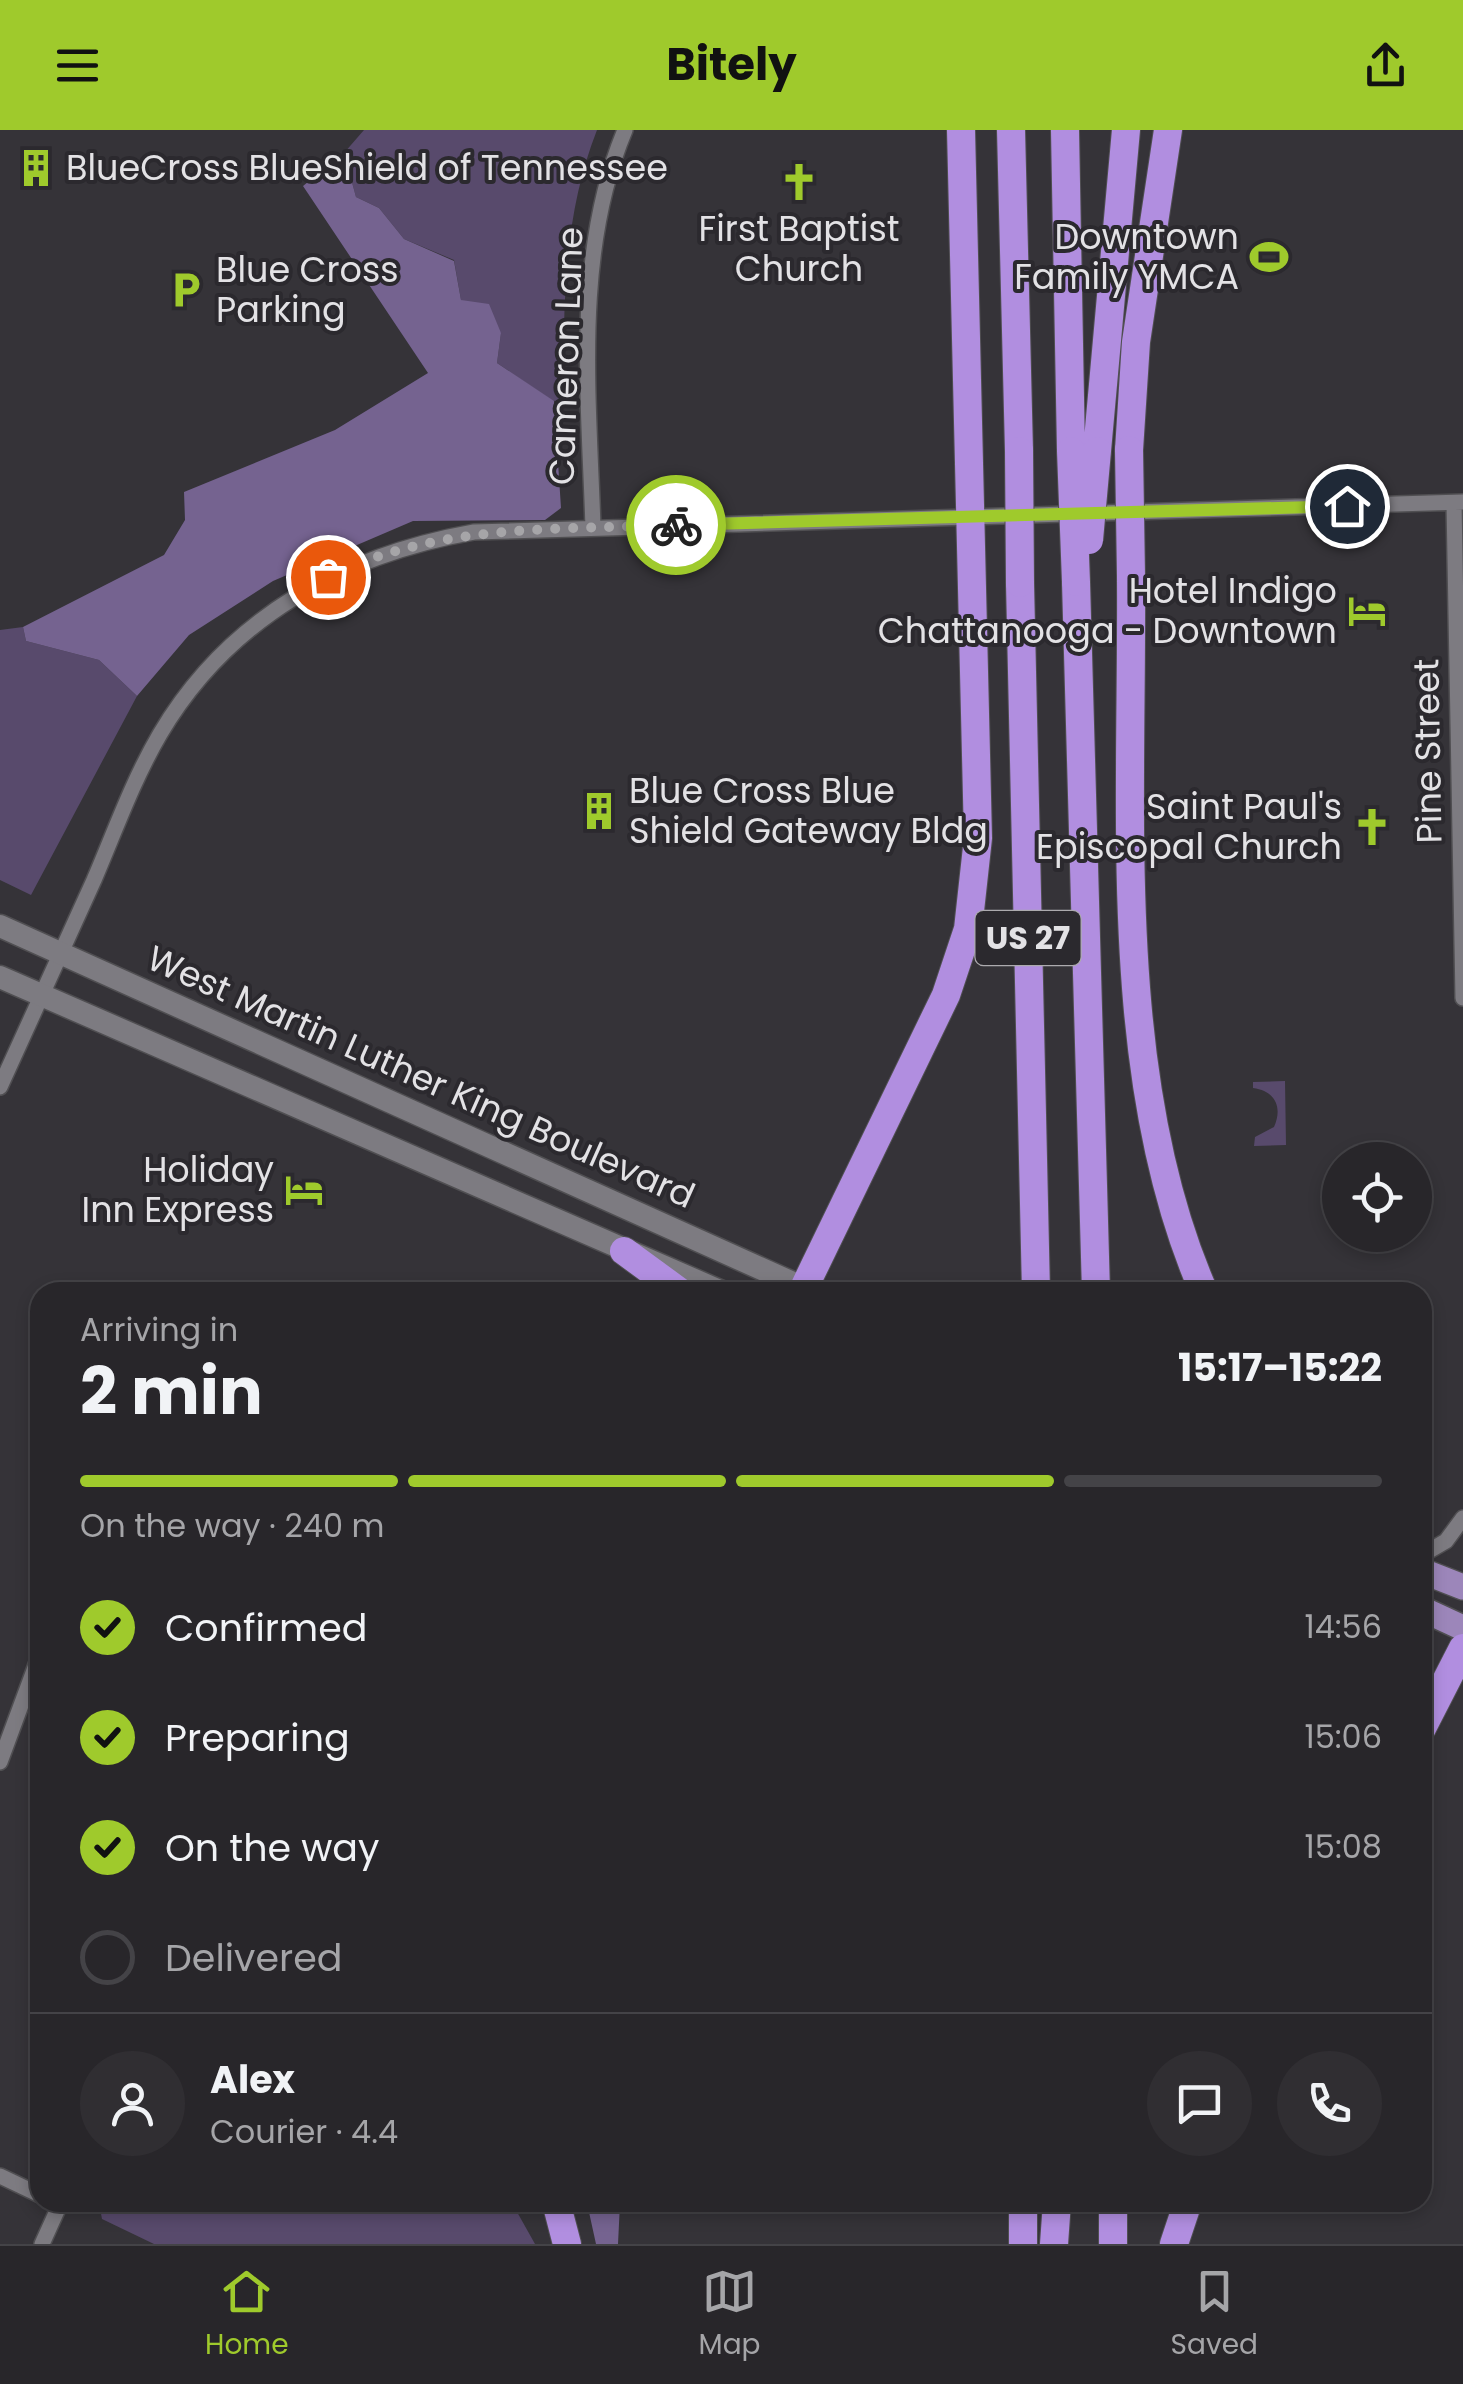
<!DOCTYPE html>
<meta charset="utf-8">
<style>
body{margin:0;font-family:Poppins,sans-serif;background:#302e32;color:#f1f3f6;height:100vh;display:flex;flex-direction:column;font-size:38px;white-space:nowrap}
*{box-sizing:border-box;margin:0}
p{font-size:32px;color:#a5a5a8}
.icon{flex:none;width:55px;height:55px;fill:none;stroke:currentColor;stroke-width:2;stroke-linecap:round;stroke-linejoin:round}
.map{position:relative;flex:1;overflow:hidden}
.side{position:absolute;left:30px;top:1152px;width:1402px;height:930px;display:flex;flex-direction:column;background:#28262a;border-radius:30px;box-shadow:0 5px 15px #0003,0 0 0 2px #444347}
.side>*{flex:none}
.buttons{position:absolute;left:1322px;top:1012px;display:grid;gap:20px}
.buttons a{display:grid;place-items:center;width:110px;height:110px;border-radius:50%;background:#28262a;box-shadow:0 5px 15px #0003,0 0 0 2px #444347;font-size:50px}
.pin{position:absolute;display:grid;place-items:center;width:85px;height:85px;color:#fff;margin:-42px;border:5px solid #fff;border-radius:50%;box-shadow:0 2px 10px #0007}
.courier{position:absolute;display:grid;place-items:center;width:100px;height:100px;margin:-50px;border:8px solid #9fca2c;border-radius:50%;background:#fff;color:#222;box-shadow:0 2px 12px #0007}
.overview em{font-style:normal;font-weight:700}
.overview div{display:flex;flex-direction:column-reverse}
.overview{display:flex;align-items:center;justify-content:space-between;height:170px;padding:0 50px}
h1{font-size:65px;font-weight:700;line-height:75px}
.bar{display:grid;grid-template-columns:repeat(4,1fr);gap:15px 10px;align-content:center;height:120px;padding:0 50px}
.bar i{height:12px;border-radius:8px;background:#444347}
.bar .on{background:#9fca2c}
.bar p{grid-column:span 4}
.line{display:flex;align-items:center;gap:25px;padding:0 50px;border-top:2px solid #444347}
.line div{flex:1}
.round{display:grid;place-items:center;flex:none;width:105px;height:105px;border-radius:52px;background:#302e32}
ol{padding:0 50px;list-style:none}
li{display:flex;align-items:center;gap:30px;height:110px}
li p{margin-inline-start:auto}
li .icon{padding:10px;border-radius:50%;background:#9fca2c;color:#111;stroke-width:4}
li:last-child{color:#a5a5a8}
li i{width:55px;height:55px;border:5px solid #444347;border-radius:50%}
header{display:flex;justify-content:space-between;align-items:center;height:130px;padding:0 50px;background:#9fca2c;color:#111;font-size:45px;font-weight:700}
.dock{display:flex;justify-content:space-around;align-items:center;height:140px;border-top:2px solid #444347;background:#28262a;font-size:28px;color:#a5a5a8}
.dock a{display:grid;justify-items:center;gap:5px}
.dock .on{color:#9fca2c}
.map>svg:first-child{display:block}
</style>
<header><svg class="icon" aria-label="menu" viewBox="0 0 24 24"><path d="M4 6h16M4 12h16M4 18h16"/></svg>Bitely<svg class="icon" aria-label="share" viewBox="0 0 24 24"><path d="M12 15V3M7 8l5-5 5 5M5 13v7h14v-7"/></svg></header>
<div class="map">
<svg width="1463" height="2114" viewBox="0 0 1463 2114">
<rect width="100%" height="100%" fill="#353338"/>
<path fill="#584a6c" d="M364 0H597C563 86 563 178 564 270L553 271 497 233 501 203 461 170 454 130 404 109 379 78 356 67 344 23Z
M23 497 26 511 99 530 137 566 31 765 0 750V500Z
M1285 951 1286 1015 1254 1016 1255 1007 1274 997C1283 977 1275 961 1253 958V952Z
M99 2073H512L535 2114H154L102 2089Z"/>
<path fill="#756390" d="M344 23 356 67 379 78 404 109 454 131 461 170 489 174 501 203 497 233 554 271 561 378 545 390 413 391 273 451 189 505 137 566 99 530 26 511 23 497 164 425 185 390 184 362 335 300 428 243 303 56Z
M587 2073H620L618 2114H596Z"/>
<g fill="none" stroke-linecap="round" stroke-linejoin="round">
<g stroke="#504f52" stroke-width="18">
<path id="street" d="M1454 373 1463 868
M593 398C589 267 573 124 625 0
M0 957C32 888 63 819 94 750 115 701 133 650 160 604 229 487 344 425 474 402L1463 372
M1422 1425 1446 1411 1463 1388
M0 1632 40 1524
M0 2046 40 2065
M42 2114 61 2072"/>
</g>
<g stroke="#504f52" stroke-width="25">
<path id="secondary" d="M0 796 804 1158
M0 847 722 1162"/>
</g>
<g stroke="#504f52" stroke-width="28">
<path id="primary" d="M1422 1441 1463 1457
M1422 1479 1463 1498"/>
</g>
<g stroke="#504f52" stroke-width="30">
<path id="highway" d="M1011 0 1019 321
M1065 0 1071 321
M1129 320 1136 212 1168 0
M1097 321 1126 0
M1131 446C1133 676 1110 949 1204 1162
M1076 452 1096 1162
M1020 453 1036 1162
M624 1121 680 1162
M802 1162 946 865 968 799 978 708 961 0
M1422 1598 1463 1518
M556 2072 567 2114
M1023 2072V2114
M1054 2114 1057 2072
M1113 2114V2072
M1174 2114 1188 2072"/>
</g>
<use href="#street" stroke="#7d7b81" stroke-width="15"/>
<use href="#secondary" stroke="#7d7b81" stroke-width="22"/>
<use href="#primary" stroke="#9c86ba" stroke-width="25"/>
<use href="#highway" stroke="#b18ee0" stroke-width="28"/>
<g stroke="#504f52" stroke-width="30" stroke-linecap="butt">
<path id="highway-bridge" d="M1129 320 1131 446
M1019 321 1020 453
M1071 321 1076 452
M1089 410 1097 321"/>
</g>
<use href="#highway-bridge" stroke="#b18ee0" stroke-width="28"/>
</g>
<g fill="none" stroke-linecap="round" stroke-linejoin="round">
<path stroke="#a6a5a8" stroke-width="10" stroke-dasharray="0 18" d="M328 447C438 393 556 400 676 395"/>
<path stroke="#9fca2c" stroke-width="12" d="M676 395 1347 376"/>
</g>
<defs>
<g id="building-bare" transform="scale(3)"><path d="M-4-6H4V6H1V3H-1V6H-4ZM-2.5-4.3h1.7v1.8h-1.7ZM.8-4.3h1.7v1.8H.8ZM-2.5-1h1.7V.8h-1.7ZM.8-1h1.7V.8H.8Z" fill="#9fca2c" stroke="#2b292e" stroke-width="2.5" paint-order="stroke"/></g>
<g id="church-bare" transform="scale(3)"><path d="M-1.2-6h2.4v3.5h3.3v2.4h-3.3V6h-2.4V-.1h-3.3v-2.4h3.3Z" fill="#9fca2c" stroke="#2b292e" stroke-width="2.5" paint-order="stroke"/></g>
<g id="stadium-bare" transform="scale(3)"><path d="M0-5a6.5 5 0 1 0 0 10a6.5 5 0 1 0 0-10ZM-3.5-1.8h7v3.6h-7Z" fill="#9fca2c" stroke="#2b292e" stroke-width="2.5" paint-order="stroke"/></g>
<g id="parking-bare" transform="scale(3)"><path d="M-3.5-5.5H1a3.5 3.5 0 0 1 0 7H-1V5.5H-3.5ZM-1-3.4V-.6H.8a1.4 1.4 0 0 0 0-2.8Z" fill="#9fca2c" stroke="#2b292e" stroke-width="2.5" paint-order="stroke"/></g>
<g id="hotel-bare" transform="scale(3)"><path d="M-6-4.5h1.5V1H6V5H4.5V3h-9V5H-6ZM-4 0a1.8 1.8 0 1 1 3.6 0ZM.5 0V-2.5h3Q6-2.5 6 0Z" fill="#9fca2c" stroke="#2b292e" stroke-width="2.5" paint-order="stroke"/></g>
</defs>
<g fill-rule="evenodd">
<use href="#building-bare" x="36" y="38"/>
<use href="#church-bare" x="799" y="52"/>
<use href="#stadium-bare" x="1269" y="127"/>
<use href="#parking-bare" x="186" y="160"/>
<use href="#hotel-bare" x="1367" y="481"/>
<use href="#building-bare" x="599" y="681"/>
<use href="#church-bare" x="1372" y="697"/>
<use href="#hotel-bare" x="304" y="1060"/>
</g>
<g text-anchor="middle" stroke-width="8" stroke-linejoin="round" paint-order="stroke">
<rect fill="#2b292e" stroke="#acaaae" stroke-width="2.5" x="975.5" y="781" width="105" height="54" rx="8"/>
<g font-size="32" font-weight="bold" fill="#e3e2e5">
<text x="1028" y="819">US 27</text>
</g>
<g font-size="35" fill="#e3e2e5" stroke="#2b292e" text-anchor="end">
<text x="66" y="50" text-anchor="start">BlueCross BlueShield of Tennessee</text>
<text x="799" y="111" text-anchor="middle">First Baptist<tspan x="799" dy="40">Church</tspan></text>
<text x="1239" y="119">Downtown<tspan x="1239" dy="40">Family YMCA</tspan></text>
<text x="216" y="152" text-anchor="start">Blue Cross<tspan x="216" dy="40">Parking</tspan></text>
<text x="1337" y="473">Hotel Indigo<tspan x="1337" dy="40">Chattanooga - Downtown</tspan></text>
<text x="629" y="673" text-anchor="start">Blue Cross Blue<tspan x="629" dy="40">Shield Gateway Bldg</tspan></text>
<text x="1342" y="689">Saint Paul's<tspan x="1342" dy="40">Episcopal Church</tspan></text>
<text x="274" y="1052">Holiday<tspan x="274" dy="40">Inn Express</tspan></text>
</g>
<g font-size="35" fill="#e3e2e5" stroke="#2b292e">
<text transform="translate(566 226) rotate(-88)" y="12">Cameron Lane</text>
<text transform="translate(1428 621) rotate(-91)" y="12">Pine Street</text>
<text transform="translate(421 947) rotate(24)" y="12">West Martin Luther King Boulevard</text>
</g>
</g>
</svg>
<div class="buttons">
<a><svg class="icon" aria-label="locate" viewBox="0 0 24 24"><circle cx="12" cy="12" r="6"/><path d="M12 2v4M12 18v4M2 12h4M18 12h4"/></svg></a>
</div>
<div class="pin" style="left:328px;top:447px;background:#ea580c"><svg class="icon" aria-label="bag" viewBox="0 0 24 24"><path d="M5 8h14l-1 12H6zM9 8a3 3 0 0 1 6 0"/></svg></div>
<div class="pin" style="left:1347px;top:376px;background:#1f2937"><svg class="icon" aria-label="home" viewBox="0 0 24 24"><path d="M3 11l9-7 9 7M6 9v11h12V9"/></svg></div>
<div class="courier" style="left:676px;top:395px"><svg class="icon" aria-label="bike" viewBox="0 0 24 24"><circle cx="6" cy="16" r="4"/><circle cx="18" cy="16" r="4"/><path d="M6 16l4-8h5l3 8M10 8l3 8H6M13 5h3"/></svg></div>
<section class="side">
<div class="overview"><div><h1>2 min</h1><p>Arriving in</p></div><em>15:17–15:22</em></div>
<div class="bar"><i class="on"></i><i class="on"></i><i class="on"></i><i></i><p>On the way · 240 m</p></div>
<ol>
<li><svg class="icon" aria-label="check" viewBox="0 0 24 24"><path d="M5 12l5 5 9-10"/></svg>Confirmed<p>14:56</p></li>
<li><svg class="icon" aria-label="check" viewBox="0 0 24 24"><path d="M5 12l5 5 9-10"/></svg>Preparing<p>15:06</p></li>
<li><svg class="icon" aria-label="check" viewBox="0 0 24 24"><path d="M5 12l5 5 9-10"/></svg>On the way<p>15:08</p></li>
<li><i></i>Delivered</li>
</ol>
<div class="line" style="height:180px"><a class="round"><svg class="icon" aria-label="person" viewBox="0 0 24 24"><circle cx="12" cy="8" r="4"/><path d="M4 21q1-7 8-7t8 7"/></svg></a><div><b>Alex</b><p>Courier · 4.4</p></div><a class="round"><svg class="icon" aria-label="chat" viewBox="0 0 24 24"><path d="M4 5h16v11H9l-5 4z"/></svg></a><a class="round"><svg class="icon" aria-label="phone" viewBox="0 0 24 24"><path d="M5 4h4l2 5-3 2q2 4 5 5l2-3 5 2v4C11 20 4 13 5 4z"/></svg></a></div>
</section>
</div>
<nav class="dock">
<a class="on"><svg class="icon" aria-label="home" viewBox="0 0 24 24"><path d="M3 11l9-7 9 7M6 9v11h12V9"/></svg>Home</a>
<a><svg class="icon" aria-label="map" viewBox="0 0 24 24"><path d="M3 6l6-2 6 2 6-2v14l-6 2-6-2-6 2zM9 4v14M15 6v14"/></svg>Map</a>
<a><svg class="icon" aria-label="saved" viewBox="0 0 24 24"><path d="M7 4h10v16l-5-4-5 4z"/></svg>Saved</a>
</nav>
